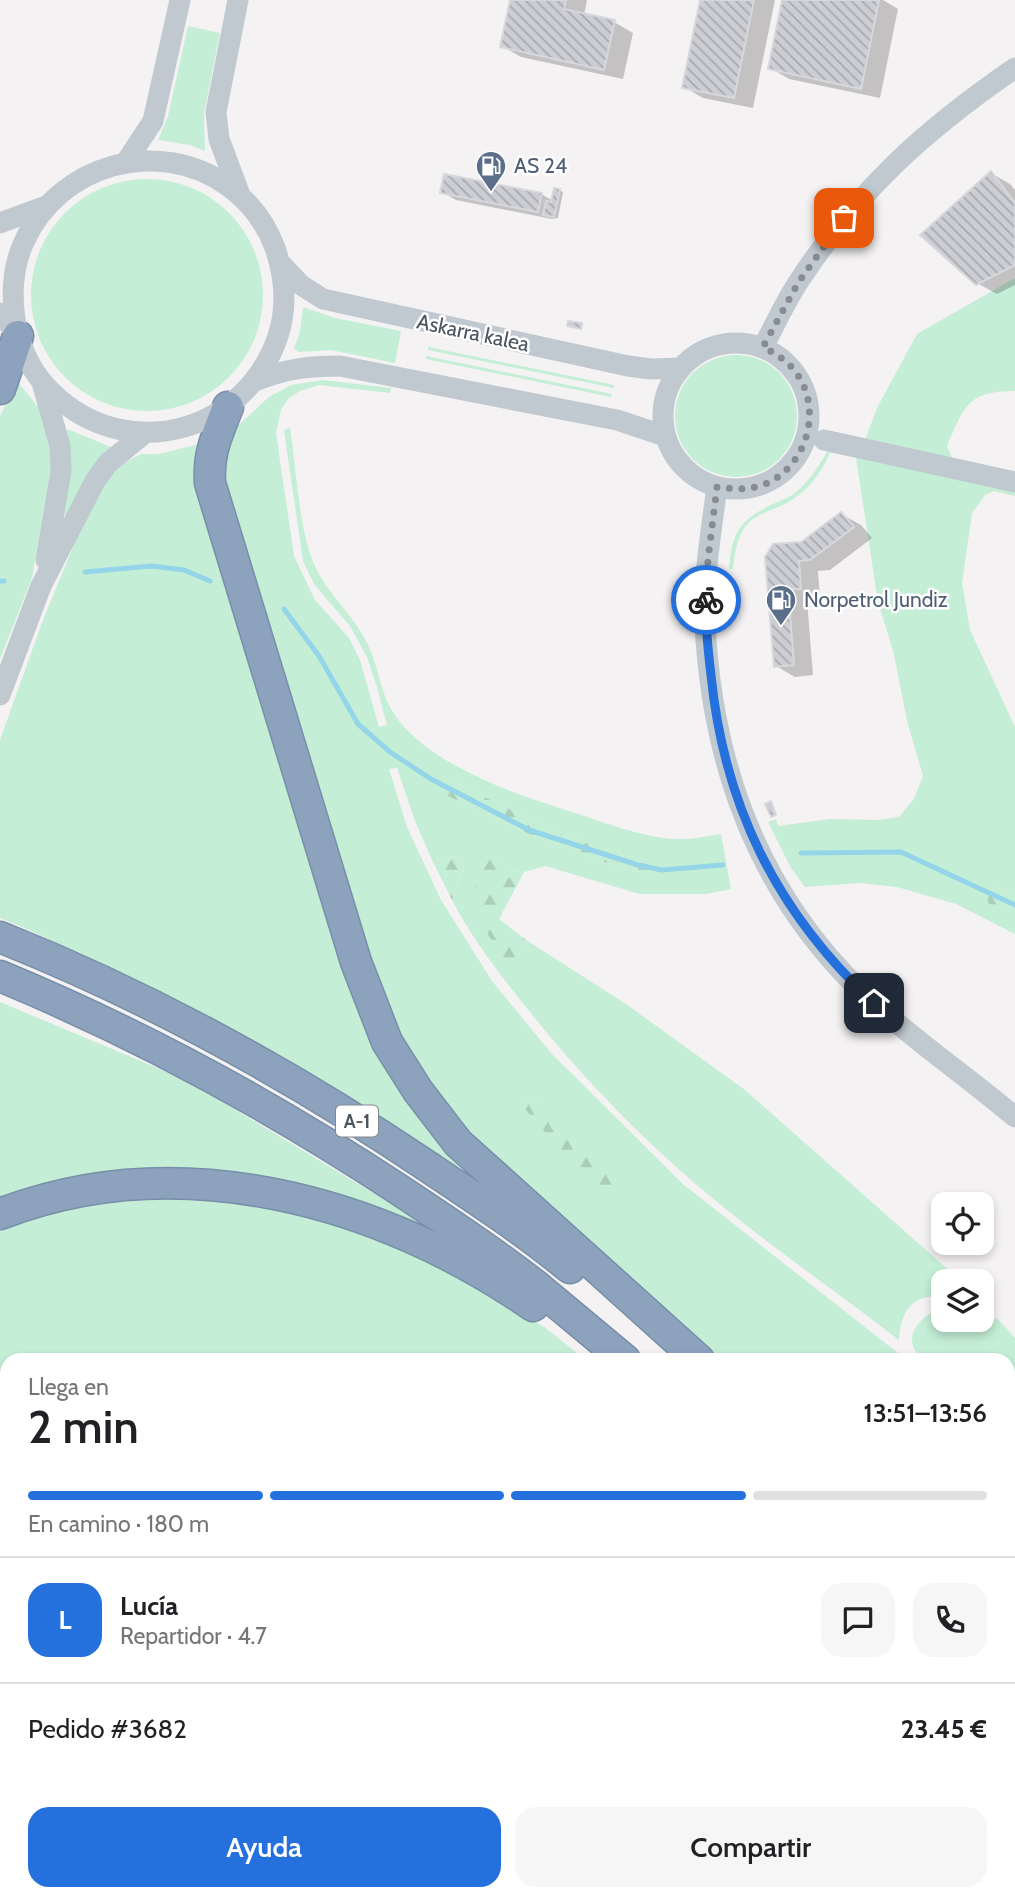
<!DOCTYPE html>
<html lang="es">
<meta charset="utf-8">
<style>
body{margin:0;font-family:Cabin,sans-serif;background:#f6f6f6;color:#202124;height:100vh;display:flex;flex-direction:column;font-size:26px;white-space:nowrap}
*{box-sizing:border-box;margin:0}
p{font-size:23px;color:#757577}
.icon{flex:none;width:38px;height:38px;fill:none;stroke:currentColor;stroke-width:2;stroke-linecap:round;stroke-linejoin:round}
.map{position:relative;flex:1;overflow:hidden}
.side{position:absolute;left:0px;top:1353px;width:1015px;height:548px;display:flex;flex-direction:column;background:#fff;border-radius:21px 21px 0 0;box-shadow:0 4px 10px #0003}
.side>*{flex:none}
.fabs{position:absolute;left:931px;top:1192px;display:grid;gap:14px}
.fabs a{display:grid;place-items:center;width:63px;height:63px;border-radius:14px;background:#fff;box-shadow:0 4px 10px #0003;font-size:35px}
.pin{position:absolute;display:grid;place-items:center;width:60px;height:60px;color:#fff;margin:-30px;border-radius:14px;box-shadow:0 4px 10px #0006}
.courier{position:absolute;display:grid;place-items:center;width:70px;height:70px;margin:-35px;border:5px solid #2470dc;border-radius:50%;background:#fff;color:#222;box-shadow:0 2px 9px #0007}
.headline em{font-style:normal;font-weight:600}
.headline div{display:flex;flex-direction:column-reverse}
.headline{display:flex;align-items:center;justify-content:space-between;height:119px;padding:0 28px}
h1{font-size:46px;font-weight:600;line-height:52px}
.bar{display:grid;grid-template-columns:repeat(4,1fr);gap:10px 7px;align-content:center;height:84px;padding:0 28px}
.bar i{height:9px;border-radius:5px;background:#e0e0e0}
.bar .active{background:#2470dc}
.bar p{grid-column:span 4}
.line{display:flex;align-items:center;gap:18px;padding:0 28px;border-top:2px solid #e0e0e0}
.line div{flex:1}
.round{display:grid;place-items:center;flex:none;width:74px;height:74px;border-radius:21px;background:#f6f6f6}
.button{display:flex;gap:14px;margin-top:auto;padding:14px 28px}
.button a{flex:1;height:80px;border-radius:21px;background:#2470dc;color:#fff;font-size:28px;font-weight:600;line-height:80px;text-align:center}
.button a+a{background:#f6f6f6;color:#202124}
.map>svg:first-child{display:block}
</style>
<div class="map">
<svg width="1015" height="1899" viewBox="0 0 1015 1899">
<defs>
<pattern id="forest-firs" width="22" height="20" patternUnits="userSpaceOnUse" patternTransform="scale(1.75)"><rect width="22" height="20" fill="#c4eed5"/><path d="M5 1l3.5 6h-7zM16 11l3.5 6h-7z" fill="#aaceb9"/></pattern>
<pattern id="building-back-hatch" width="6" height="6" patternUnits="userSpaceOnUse" patternTransform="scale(1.75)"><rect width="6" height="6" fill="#ccced4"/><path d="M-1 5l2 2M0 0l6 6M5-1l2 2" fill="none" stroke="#a8aaaf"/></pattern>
</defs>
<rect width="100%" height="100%" fill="#f4f2f2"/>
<path fill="#c4eed5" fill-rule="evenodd" d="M188 26 220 33 204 113 205 151 190 145 158 140 168 116Z
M31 295a116 116 0 1 1 232 0a116 116 0 1 1-232 0Z
M1015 278V391C967 391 965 406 947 446L955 465 864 443 877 408 917 334Z
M303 307 335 318 401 331 395 363 331 350 298 352 294 348 300 332Z
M428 347 614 385V388L428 350Z
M675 416a61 61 0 1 1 122 0a61 61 0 1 1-122 0Z
M426 356 612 394 611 397 426 359Z
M323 380 391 388 390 393 319 385 300 391 289 398 281 409 276 433 294 556 315 600 349 638 360 660 379 727 387 725 377 687 367 657 350 626 314 584 303 561 284 430 290 428C296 466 299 530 314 564 327 594 353 614 367 643 377 662 379 684 388 703 415 760 509 792 566 810 602 821 640 838 678 839 692 840 707 836 721 834L731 889 706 894H640L545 866 524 872 511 871 489 855 497 946 506 963 516 957 526 940 626 1004 745 1090 961 1281H943V1297C911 1293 901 1312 899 1340 840 1294 778 1252 721 1205 653 1150 589 1085 534 1017 504 980 474 942 452 900L464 866 459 856 433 862 415 821 397 768 389 769 407 827 441 900 492 981 551 1053 684 1185 898 1353 904 1360H721L558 1216 463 1129 428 1083 400 1035 370 968 221 471 230 433 269 397 291 385ZM443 777 564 835 655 868 649 874 605 862 529 834 436 790ZM534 1098 567 1134 519 1102Z
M17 381 39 408 49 439 52 462 32 578 0 659V416Z
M67 429 111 447 95 464 67 516 64 515 71 464Z
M199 444 357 981 488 1186C372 1110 254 1040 130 978 87 958 44 935 0 918V740L43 620 83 523 107 479 123 463 141 454H159Z
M829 449 1015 489V496L994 491 985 495 972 513 962 583 970 630 1015 727V894L992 886 989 904 1015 907V934L956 904 897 887 860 883 805 887 791 868 768 822 776 819 778 826 830 819 878 820 899 817 914 799 923 776 907 721 894 654 878 602 856 458 830 452C822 474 804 495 783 505 770 511 754 515 745 527 736 539 735 554 733 569H729C732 534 738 521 771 505 779 501 788 498 795 493 810 481 819 465 829 449Z
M0 1002 186 1080 439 1233 332 1191 212 1174 0 1199Z
M226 1197 338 1221 468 1280 544 1327 586 1360H7V1482L0 1481V1223L105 1198Z
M932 1312H943V1320C966 1320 975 1331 997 1318L1015 1338V1682L1008 1674V1360H923C903 1342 913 1324 932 1312Z
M1008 1775 1015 1783V1832L1008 1823Z
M390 1894H462L452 1899H386Z
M875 1894H958L961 1899H871Z"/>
<path fill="url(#forest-firs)" d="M443 777 564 835 656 868 649 874 605 862 529 834 435 790Z
M489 855 511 871 524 872 499 919 526 940 516 957 506 964 484 928 473 897 481 862Z
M459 856 464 865 452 900 433 862Z
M992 886 1015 894V907L989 904 985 892Z
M534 1098 616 1182 618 1192 606 1202 519 1102Z"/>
<path fill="#0003" d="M512 0H587L584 15 614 22 633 33 623 79 521 57 502 46Z
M702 0H775L753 108 703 98 684 87Z
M784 0H883L898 9 880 98 789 79 770 68Z
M991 173 1010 184 1015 190V285L997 294 977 283Z
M559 190 563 192 558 218 552 219 456 200 442 192 541 194 553 201Z
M841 514 861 525 872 538 830 570 818 571 820 599 807 600 813 675 795 677 776 666 774 546 802 544Z
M0 1607 7 1609V1678L0 1677Z
M7 1791V1894H94V1899H0V1834Z
M175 1894H323L322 1898 295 1895 294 1899H174Z"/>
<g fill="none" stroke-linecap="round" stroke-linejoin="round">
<path stroke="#94d5e9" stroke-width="5" d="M85 572 151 566 184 570 210 581
M0 581H4
M284 609 319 656 358 724 390 752 431 779 529 830 638 865 662 870 723 865
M801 853 901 852 1015 905
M763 1899V1894"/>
</g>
<path fill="url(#building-back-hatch)" stroke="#d7d8dd" stroke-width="2" d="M510 0H566L564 9 615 20 604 70 500 47Z
M700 0H754L734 98 682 88Z
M782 0H879L861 89 768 69Z
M991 171 1015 203V265L976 285 920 235Z
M444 174 542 193 538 212 440 193Z
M554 188 560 189 554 217 543 215 546 201 551 202Z
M568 321 582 323 581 329 567 326Z
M841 512 854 527 810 560 799 561 801 589H788L794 665 774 667 765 557 773 544 801 542Z
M771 801 776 815 771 817 765 804Z
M0 1605 6 1606 0 1642Z
M7 1782V1894H74V1899H0V1823Z
M173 1894H275L274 1899H172Z"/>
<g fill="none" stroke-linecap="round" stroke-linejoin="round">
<g stroke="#788ea9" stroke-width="33">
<path id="highway" d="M0 389 18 336
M228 407C217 435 208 453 210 483L356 962 387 1042 418 1091 458 1143 699 1360
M0 937C150 997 293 1076 427 1166 475 1198 525 1231 570 1268
M0 976C140 1034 274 1107 401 1191 446 1221 492 1251 535 1285 565 1310 595 1335 625 1360
M0 1214C179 1145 380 1200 533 1306
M1008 1698 1015 1706
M1008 1751 1015 1759"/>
</g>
<path stroke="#c1c9d0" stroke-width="21" d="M238 0 216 112 219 139 240 195
M126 162 153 121 180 0
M0 223 46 206
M280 263 301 285 323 299 628 366 651 369 680 368
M0 313C5 320 12 327 16 334 21 341 23 350 27 358 34 373 46 388 59 399 135 464 247 429 278 336 287 308 285 277 275 248 266 223 250 202 228 186 158 136 59 164 24 242 10 272 11 304 18 336
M663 416a73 73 0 1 1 146 0a73 73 0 1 1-146 0Z
M763 347C775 325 785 302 799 281 859 189 925 130 1015 68
M255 381C286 369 307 366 340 366L617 420 665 436
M43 386 60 446 61 471 46 560
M824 440 1015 482
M717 487C711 532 703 579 705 624 712 764 758 891 860 990 908 1036 964 1074 1015 1117
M0 695 41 586 95 481 108 463 145 433
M0 1744 7 1745
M335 1899 339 1894
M368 1899 372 1894
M793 1899 795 1894"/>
<use href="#highway" stroke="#8da3bd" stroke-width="30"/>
</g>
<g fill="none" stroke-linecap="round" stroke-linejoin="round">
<path stroke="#868c92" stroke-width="7" stroke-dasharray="0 12.6" d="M706 600 708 559 717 487C732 489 745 490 760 486 805 471 824 412 797 374 788 361 776 354 763 347L798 283 844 218"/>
<path stroke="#2470dc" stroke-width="9" d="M706 600C705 625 708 650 711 675 724 806 777 913 874 1003"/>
</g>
<defs>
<g id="fuel-pin" transform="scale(1.575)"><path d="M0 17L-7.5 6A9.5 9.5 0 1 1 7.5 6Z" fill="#5c6f8a" stroke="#fff"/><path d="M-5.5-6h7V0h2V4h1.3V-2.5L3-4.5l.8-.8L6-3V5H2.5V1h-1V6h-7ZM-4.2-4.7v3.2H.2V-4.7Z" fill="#fff"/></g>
</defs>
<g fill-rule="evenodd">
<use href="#fuel-pin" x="491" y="166"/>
<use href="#fuel-pin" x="781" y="600"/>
</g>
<g text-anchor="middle" stroke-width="5" stroke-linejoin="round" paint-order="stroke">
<rect fill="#fff" stroke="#81888f" stroke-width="2" x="336" y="1105.5" width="42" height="31" rx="5"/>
<g font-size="19" font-weight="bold" fill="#4b555f">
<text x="357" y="1128">A-1</text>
</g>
<g font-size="21" fill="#4e5e75" stroke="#fff" text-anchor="start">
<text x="514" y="173">AS 24</text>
<text x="804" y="607">Norpetrol Jundiz</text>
</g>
<g font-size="21" fill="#4b555f" stroke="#fff">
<text transform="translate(473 333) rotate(12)" y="7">Askarra kalea</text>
</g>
</g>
</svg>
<div class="fabs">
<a><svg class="icon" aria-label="locate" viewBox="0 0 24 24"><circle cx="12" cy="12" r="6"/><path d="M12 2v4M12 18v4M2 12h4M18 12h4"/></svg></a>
<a><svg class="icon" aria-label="layers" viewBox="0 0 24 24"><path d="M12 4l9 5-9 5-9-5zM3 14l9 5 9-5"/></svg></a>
</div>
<div class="pin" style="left:844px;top:218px;background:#ea580c"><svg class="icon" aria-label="bag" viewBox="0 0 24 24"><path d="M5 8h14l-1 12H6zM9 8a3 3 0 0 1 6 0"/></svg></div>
<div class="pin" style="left:874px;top:1003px;background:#1f2937"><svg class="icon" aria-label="home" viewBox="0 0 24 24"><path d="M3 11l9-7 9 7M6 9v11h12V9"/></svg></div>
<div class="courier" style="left:706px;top:600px"><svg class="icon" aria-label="bike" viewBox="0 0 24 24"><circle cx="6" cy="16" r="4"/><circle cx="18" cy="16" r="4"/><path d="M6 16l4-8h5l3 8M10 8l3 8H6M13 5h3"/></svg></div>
<section class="side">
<div class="headline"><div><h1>2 min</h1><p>Llega en</p></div><em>13:51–13:56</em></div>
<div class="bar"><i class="active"></i><i class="active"></i><i class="active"></i><i></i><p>En camino · 180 m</p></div>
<div class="line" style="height:126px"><b class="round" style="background:#2470dc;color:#fff">L</b><div><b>Lucía</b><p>Repartidor · 4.7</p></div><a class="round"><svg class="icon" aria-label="chat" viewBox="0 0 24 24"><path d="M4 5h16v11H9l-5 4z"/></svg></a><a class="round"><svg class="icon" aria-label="phone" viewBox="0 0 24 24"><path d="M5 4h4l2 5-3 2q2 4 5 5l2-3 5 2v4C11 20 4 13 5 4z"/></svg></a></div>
<div class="line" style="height:91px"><div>Pedido #3682</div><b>23.45 €</b></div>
<div class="button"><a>Ayuda</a><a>Compartir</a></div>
</section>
</div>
